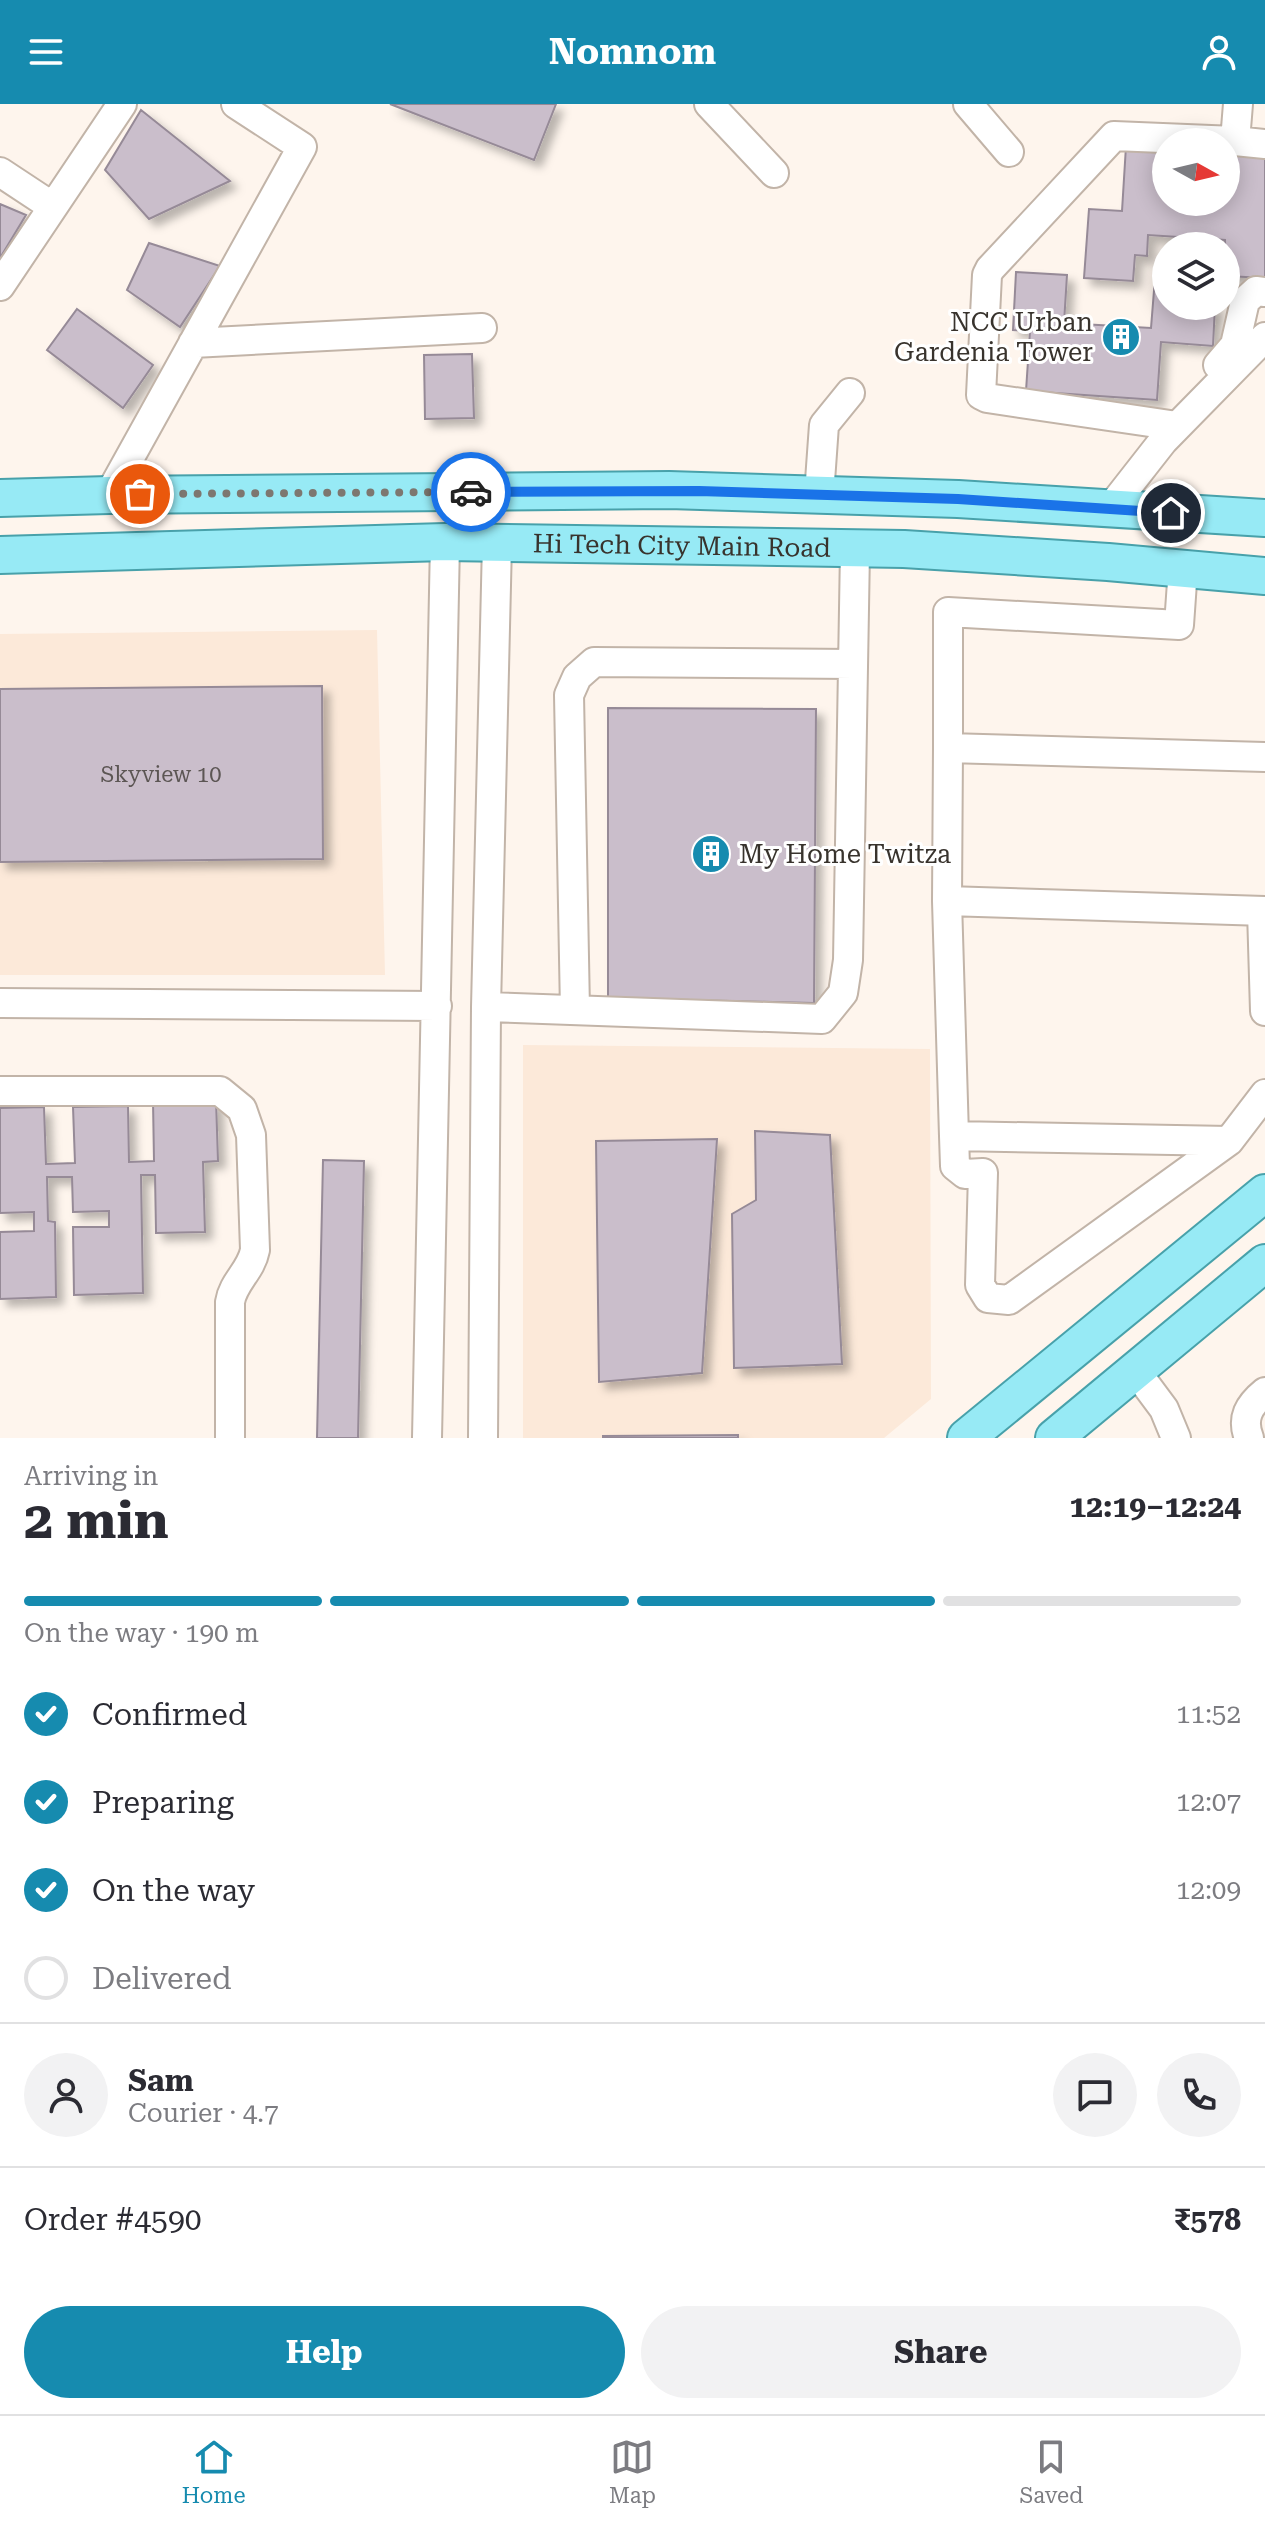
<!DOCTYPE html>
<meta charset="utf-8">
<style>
body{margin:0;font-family:"Roboto Serif",serif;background:#f2f2f3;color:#2b2b33;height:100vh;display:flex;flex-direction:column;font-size:30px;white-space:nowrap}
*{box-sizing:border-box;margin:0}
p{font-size:26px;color:#7c7c81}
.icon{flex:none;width:44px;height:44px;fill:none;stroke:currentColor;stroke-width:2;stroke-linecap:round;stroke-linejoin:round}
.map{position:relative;height:1334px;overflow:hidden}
.side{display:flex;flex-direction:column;background:#fff;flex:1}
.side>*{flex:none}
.needle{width:52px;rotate:98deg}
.fabs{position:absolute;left:1152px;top:24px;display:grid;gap:16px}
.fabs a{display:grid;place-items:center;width:88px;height:88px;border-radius:50%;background:#fff;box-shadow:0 4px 20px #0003;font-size:40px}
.pin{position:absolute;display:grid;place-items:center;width:68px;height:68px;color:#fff;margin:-34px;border:4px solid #fff;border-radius:50%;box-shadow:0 2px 8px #0007}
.courier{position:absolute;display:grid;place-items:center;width:80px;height:80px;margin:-40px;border:6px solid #1a73e8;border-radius:50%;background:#fff;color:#222;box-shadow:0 2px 10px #0007}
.head em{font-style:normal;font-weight:700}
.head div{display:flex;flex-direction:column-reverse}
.head{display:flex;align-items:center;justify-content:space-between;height:136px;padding:0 24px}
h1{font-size:52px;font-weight:700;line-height:60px}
.bar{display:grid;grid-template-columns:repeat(4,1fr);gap:12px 8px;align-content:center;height:96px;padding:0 24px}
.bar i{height:10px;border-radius:6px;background:#e1e1e2}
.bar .selected{background:#168baf}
.bar p{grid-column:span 4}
.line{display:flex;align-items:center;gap:20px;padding:0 24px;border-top:2px solid #e1e1e2}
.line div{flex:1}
.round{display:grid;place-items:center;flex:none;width:84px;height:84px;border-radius:42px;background:#f2f2f3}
ol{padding:0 24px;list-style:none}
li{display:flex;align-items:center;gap:24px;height:88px}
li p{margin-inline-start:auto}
li .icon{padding:8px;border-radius:50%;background:#168baf;color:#fff;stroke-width:4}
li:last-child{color:#7c7c81}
li i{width:44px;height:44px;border:4px solid #e1e1e2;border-radius:50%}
.cta{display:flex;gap:16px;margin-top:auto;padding:16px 24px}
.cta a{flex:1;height:92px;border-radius:48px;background:#168baf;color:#fff;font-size:32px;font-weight:700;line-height:92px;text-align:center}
.cta a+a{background:#f2f2f3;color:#2b2b33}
header{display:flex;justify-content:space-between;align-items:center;height:104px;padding:0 24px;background:#168baf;color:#fff;font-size:36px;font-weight:700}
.dock{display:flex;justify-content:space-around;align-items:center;height:112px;border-top:2px solid #e1e1e2;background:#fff;font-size:22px;color:#7c7c81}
.dock a{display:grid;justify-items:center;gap:4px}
.dock .selected{color:#168baf}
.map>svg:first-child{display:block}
</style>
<header><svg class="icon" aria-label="menu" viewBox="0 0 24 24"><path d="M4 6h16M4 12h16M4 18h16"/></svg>Nomnom<svg class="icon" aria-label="person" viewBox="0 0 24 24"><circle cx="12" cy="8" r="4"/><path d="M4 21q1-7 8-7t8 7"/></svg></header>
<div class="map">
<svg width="1265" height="1334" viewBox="0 0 1265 1334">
<defs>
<filter id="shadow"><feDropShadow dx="7" dy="7" stdDeviation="4" flood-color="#0004"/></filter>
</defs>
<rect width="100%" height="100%" fill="#fef5ed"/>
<path fill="#fce9d9" d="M377 526 385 871H0V530Z
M523 941 930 945 931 1295 884 1334H523Z"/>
<path fill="#cabecb" stroke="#968a97" stroke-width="2" filter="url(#shadow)" d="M390 0H556L534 56Z
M141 6 230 77 149 115 105 66Z
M1126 42 1166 45V98H1226V49L1265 52V174L1226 172 1225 136 1148 131 1147 152 1135 151 1133 177 1084 174 1089 105 1122 107Z
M0 100 26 111 0 154Z
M149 139 220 162 180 223 127 186Z
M1016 168 1067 171 1064 219 1151 224 1155 174 1166 175V202H1215L1213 242 1161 238 1157 296 1026 287 1030 227 1013 226Z
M77 205 153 261 123 304 47 246Z
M472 250 474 314 425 315 424 251Z
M322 582 323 755 0 758V585Z
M608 604 816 605 814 899 608 894Z
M216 996 218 1057 203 1058 205 1128 156 1129 155 1071H141L143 1189 74 1191 73 1123H109V1107L73 1108 72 1073H47L48 1117 55 1118 56 1193 0 1195V1128L34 1127V1108L0 1109V1004L44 1003 46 1060 75 1059 73 1003 128 1002 129 1058 154 1057 153 997Z
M755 1027 830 1031 842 1260 734 1264 732 1110 756 1096Z
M717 1035 702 1269 599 1278 596 1037Z
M323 1056 364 1057 358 1334H317Z
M738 1331V1334H603V1332Z"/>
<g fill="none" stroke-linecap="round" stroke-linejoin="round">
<g stroke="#c2b4a8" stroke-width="32">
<path id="minor" d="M709 0 774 69
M968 0 1009 48
M1238 0 1235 37 1265 40
M0 68 53 103
M0 182 122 0
M193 239 482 224
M1218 261 1235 241 1245 197 1256 187 1265 188
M1177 322 987 294 981 291 987 171 990 165 1114 32 1235 37
M109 391 302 43 236 0
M819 391 824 321 850 289
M1109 406 1163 337 1265 233
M948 644V508L1179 521 1183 464
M947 797 948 644 1265 653
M1262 807 1265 907
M1265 807 947 797 954 1032 1229 1037 1265 990
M0 899 437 902
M486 903 822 915 843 889 848 856 855 446
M575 906 569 591 577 573 594 558 853 560
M0 987H220L242 1005 251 1031 255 1146C251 1167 233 1178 230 1198V1334
M954 1032 955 1062 965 1070 983 1069 980 1181 988 1194 1009 1196 1229 1037
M1135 1266 1164 1305 1176 1334
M427 1334 445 438
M483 1334 486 903 497 439
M1249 1334C1241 1314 1249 1301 1265 1288"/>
</g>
<g stroke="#48a1aa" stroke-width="40">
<g id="major">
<path d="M0 394 109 391 669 386 958 395 1265 414"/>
<path id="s1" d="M0 451 445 438 904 445 1108 458 1265 472"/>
<path d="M966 1334 1265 1089"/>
<path d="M1054 1334 1265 1159"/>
</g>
</g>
<use href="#minor" stroke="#fff" stroke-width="28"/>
<use href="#major" stroke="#97eaf5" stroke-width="36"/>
</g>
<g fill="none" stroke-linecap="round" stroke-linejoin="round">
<path stroke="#7d7770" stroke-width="8" stroke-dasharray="0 14.4" d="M140 390 471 388"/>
<path stroke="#1a73e8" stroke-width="10" d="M471 388 699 387 958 395 1171 409"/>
</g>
<defs>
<g id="building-disc" transform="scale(2)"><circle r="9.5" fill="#168baf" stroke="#fff"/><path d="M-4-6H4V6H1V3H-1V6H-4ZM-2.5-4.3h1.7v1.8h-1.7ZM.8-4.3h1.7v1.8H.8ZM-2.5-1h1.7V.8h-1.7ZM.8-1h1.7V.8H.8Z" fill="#fff"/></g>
</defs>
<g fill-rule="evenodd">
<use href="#building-disc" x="1121" y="233"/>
<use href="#building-disc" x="711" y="750"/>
</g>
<g text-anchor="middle" stroke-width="6" stroke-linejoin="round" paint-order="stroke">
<g font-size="22" fill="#5c5654">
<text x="161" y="678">Skyview 10</text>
</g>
<g font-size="26" fill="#38332d" stroke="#fff" text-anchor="end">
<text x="1093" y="227">NCC Urban<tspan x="1093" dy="30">Gardenia Tower</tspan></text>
<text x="739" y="759" text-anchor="start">My Home Twitza</text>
</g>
<g font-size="26" fill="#38332d" stroke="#fff">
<text dy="9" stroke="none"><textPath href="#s1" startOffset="682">Hi Tech City Main Road</textPath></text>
</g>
</g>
</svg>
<div class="fabs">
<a><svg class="needle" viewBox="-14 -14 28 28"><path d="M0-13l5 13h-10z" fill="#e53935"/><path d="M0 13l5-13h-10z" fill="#7c7c81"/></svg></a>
<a><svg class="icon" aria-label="layers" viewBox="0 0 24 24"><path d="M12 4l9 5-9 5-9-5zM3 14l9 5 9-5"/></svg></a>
</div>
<div class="pin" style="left:140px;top:390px;background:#ea580c"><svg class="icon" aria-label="bag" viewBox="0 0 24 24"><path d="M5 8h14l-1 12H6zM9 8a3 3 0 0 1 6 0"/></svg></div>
<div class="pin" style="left:1171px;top:409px;background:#1f2937"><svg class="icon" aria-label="home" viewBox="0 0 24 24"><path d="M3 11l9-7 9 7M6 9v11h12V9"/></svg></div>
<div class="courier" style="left:471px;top:388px"><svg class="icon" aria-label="car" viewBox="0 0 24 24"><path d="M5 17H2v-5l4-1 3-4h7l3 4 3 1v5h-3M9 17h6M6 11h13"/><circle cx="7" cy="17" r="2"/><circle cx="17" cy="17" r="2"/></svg></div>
</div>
<section class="side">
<div class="head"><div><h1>2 min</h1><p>Arriving in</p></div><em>12:19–12:24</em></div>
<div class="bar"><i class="selected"></i><i class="selected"></i><i class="selected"></i><i></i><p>On the way · 190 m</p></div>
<ol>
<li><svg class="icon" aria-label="check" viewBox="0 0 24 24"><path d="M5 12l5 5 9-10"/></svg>Confirmed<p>11:52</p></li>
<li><svg class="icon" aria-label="check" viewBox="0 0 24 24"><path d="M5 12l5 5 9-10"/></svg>Preparing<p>12:07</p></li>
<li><svg class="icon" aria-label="check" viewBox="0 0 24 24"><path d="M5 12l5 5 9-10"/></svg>On the way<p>12:09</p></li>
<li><i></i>Delivered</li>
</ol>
<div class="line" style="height:144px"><a class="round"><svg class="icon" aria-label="person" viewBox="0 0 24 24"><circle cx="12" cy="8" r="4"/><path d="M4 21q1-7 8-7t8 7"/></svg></a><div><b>Sam</b><p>Courier · 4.7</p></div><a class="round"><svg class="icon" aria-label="chat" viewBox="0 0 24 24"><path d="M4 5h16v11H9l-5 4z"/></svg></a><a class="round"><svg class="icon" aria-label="phone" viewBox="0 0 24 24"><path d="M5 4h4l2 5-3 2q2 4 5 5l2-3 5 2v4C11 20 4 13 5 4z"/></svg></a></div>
<div class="line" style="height:104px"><div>Order #4590</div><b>₹578</b></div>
<div class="cta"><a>Help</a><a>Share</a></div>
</section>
<nav class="dock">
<a class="selected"><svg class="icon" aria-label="home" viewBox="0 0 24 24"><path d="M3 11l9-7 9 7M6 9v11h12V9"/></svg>Home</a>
<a><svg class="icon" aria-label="map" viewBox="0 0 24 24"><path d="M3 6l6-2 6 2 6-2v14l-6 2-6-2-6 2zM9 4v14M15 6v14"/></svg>Map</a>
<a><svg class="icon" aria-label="saved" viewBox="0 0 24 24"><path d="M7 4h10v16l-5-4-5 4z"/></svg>Saved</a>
</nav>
